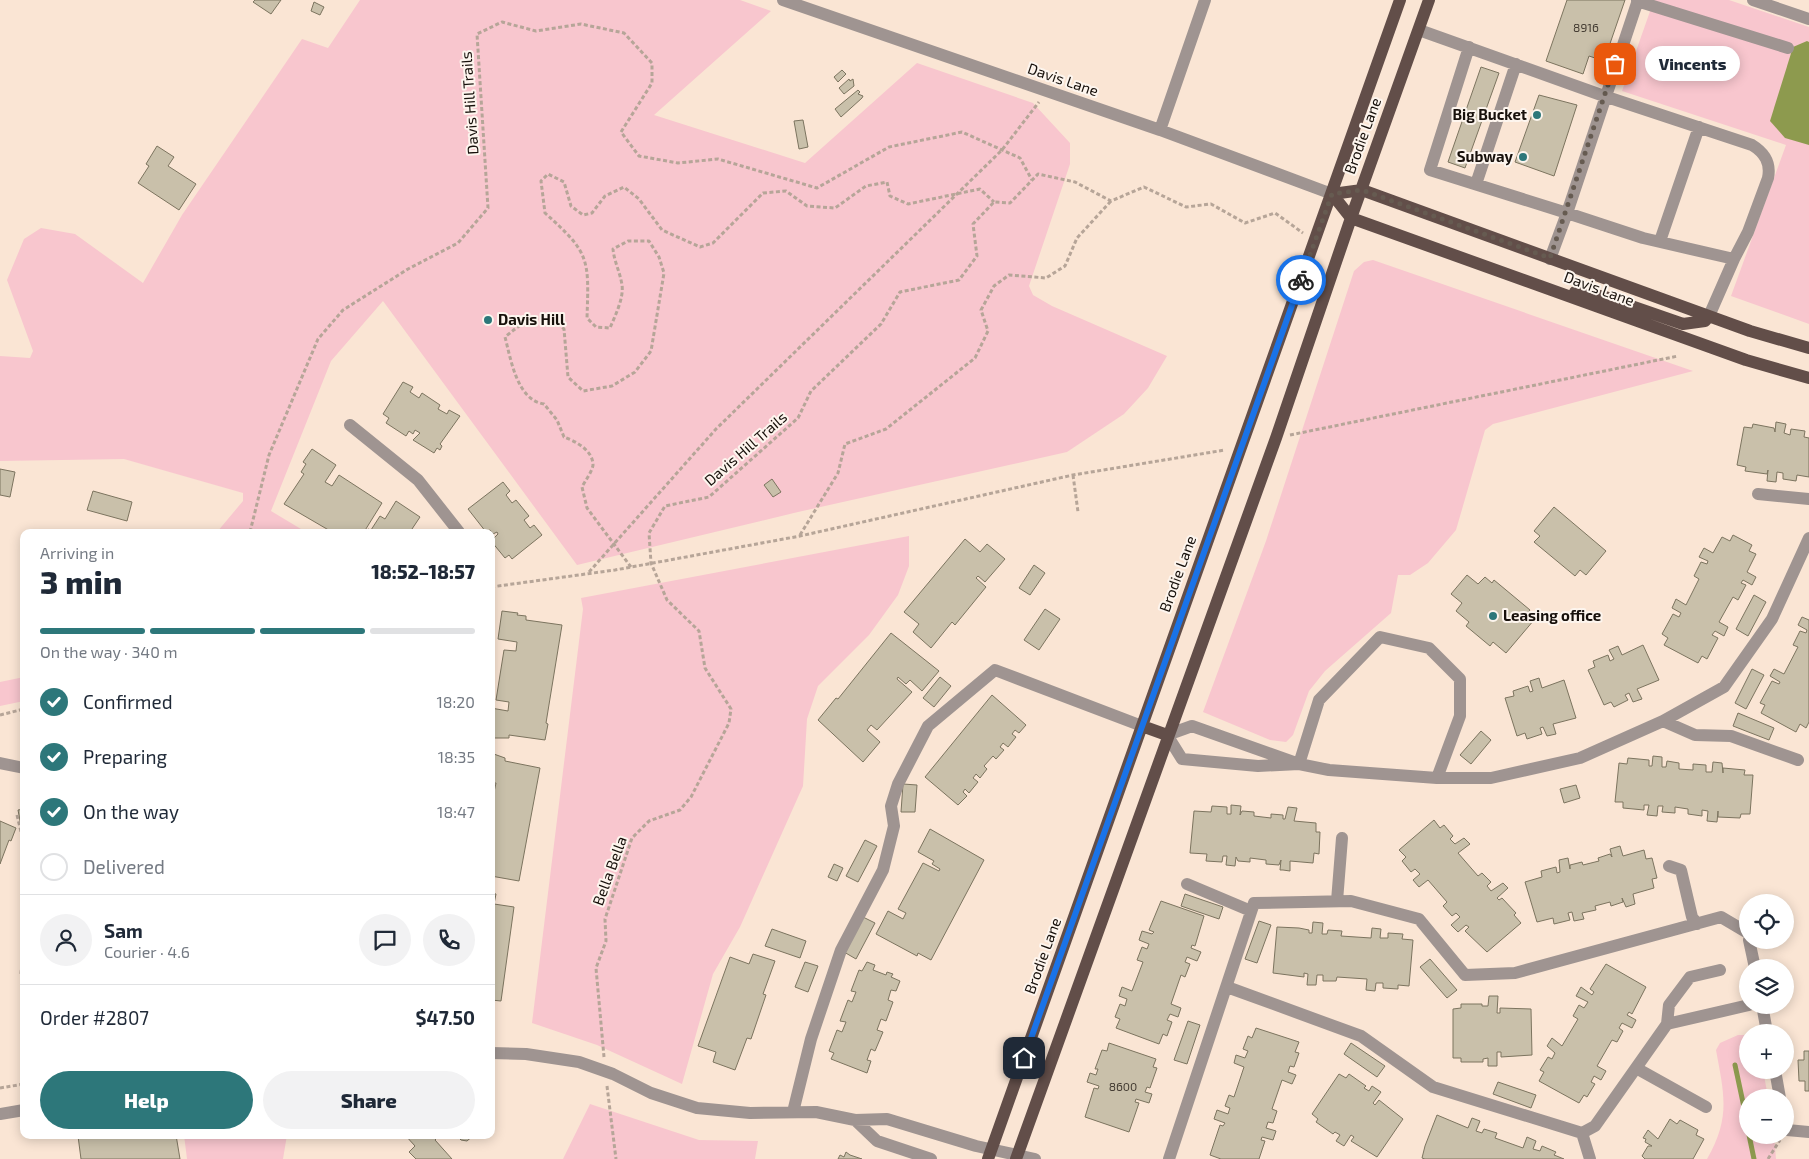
<!DOCTYPE html>
<meta charset="utf-8">
<style>
body{margin:0;font-family:"Exo 2",sans-serif;background:#f2f2f3;color:#1f2937;height:100vh;display:flex;flex-direction:column;font-size:19px;white-space:nowrap}
*{box-sizing:border-box;margin:0}
p{font-size:16px;color:#747a83}
.icon{flex:none;width:28px;height:28px;fill:none;stroke:currentColor;stroke-width:2;stroke-linecap:round;stroke-linejoin:round}
.map{position:relative;flex:1;overflow:hidden}
.panel{position:absolute;left:20px;top:529px;width:475px;height:610px;display:flex;flex-direction:column;background:#fff;border-radius:10px;box-shadow:0 2px 12px #0003}
.panel>*{flex:none}
.tools{position:absolute;left:1739px;top:894px;display:grid;gap:10px}
.tools a{display:grid;place-items:center;width:55px;height:55px;border-radius:50%;background:#fff;box-shadow:0 2px 12px #0003;font-size:25px}
.pin{position:absolute;display:grid;place-items:center;width:42px;height:42px;color:#fff;margin:-21px;border-radius:10px;box-shadow:0 2px 8px #0006}
.courier{position:absolute;display:grid;place-items:center;width:50px;height:50px;margin:-25px;border:4px solid #1a73e8;border-radius:50%;background:#fff;color:#222;box-shadow:0 1px 6px #0007}
.bubble{position:absolute;height:35px;border-radius:18px;background:#fff;box-shadow:0 2px 12px #0003;font-size:16px;font-weight:800;line-height:35px;text-align:center}
.headline em{font-style:normal;font-weight:800}
.headline div{display:flex;flex-direction:column-reverse}
.headline{display:flex;align-items:center;justify-content:space-between;height:85px;padding:0 20px}
h1{font-size:32px;font-weight:800;line-height:38px}
.bar{display:grid;grid-template-columns:repeat(4,1fr);gap:8px 5px;align-content:center;height:60px;padding:0 20px}
.bar i{height:6px;border-radius:4px;background:#e0e1e3}
.bar .active{background:#2d777a}
.bar p{grid-column:span 4}
.line{display:flex;align-items:center;gap:12px;padding:0 20px;border-top:1px solid #e0e1e3}
.line div{flex:1}
.round{display:grid;place-items:center;flex:none;width:52px;height:52px;border-radius:26px;background:#f2f2f3}
ol{padding:0 20px;list-style:none}
li{display:flex;align-items:center;gap:15px;height:55px}
li p{margin-inline-start:auto}
li .icon{padding:5px;border-radius:50%;background:#2d777a;color:#fff;stroke-width:4}
li:last-child{color:#747a83}
li i{width:28px;height:28px;border:2px solid #e0e1e3;border-radius:50%}
.button{display:flex;gap:10px;margin-top:auto;padding:10px 20px}
.button a{flex:1;height:58px;border-radius:30px;background:#2d777a;color:#fff;font-size:20px;font-weight:800;line-height:58px;text-align:center}
.button a+a{background:#f2f2f3;color:#1f2937}
.map>svg:first-child{display:block}
</style>
<div class="map">
<svg width="1809" height="1159" viewBox="0 0 1809 1159">
<rect width="100%" height="100%" fill="#fae5d4"/>
<path fill="#f8c6ce" d="M360 0H740L771 11 654 115 805 163 917 63 1033 103 1070 143V164L1029 286 1033 295 1052 306 1167 356 1148 388 1124 414 1067 452 798 512 577 565 383 301 331 361 271 511 306 532H217L243 501V493L124 459 0 461V356L30 358 33 351 7 280 24 239 41 228 75 234 143 283 182 215 302 39 328 48Z
M1654 0H1729L1809 27V324L1731 296 1786 145 1622 91Z
M1373 260 1693 371 1493 424 1485 430 1456 530 1428 563 1410 575H1398L1391 613 1325 671 1309 691 1293 735 1286 742 1270 740 1203 712 1266 541 1354 271 1364 262Z
M909 536V566L898 595 869 635 818 686 807 719 803 786 740 927 713 974 682 1084 597 1045 532 1023 583 609 581 598Z
M24 677V701L0 706V682Z
M1738 1035H1747L1748 1070H1763L1768 1097 1748 1098V1135H1774L1776 1159H1707C1731 1117 1724 1094 1716 1050L1720 1043Z
M590 1104 699 1140 758 1141 755 1159H563Z
M184 1135H287L283 1159H187Z"/>
<path fill="#8d9a4e" d="M1807 41 1809 42V145L1785 138 1770 121 1793 47Z"/>
<g fill="none" stroke-linecap="round" stroke-linejoin="round">
<path stroke="#8d9a4e" stroke-width="5" d="M1735 1065 1748 1126
M1749 1135 1754 1159"/>
</g>
<path fill="#c9c0aa" stroke="#7c745f" d="M255 0H281L271 14 253 2Z
M1567 0H1625L1604 61 1589 56 1583 74 1546 61Z
M314 2 324 7 320 15 311 11Z
M1481 67 1499 73 1465 168 1448 162Z
M842 70 846 74 838 82 834 77Z
M849 79 850 81 853 79 854 86 844 94 839 88Z
M858 90 860 92 858 94 863 96 862 98 841 117 835 109Z
M1539 95 1577 105 1554 176 1515 162Z
M803 120 808 147 799 149 794 121Z
M157 146 174 157 168 166 196 184 179 210 138 183 149 166 146 164Z
M403 382 413 387 410 392 419 398 422 393 440 405 438 409 447 414 449 410 460 416 440 444 442 446 440 450 437 448 434 453 413 440 420 433 415 430 413 434 409 431 406 436 386 423 389 418 383 414Z
M1776 422 1786 424 1784 433 1790 435 1791 429 1805 431 1804 437 1809 438V477L1797 475 1796 481 1783 479V473L1777 472 1776 482 1767 481 1768 470 1767 474 1745 471 1746 467 1737 465 1744 427 1752 428 1753 424 1774 428 1775 432Z
M312 449 336 465 325 482 332 486 339 475 382 503 364 532H332L284 504 304 474 301 472 306 464 303 462Z
M0 469 15 472 10 497 0 495Z
M772 479 781 492 773 497 764 485Z
M503 482 510 491 506 495 512 503 516 500 529 516 524 520 530 528 534 525 542 535 512 559 509 555 505 558 491 541 498 534 497 532 493 534 490 530 486 532 468 509Z
M93 491 132 502 127 521 87 510Z
M396 501 420 517 412 529 409 532H366L368 529 371 530 380 516 385 519Z
M1554 507 1606 551 1586 575 1580 570 1575 576 1534 542 1540 536 1534 531Z
M1733 535 1752 545 1749 551 1756 554 1747 572 1756 577 1752 585 1743 580 1741 583 1746 585 1738 600 1733 597 1719 622 1728 627 1724 636 1715 631 1712 635 1718 638 1707 659 1702 656 1698 663 1664 645 1668 638 1662 634 1673 614 1679 617 1681 613 1672 608 1676 599 1686 605 1699 579 1694 576 1701 562 1707 564 1708 561 1699 557 1704 548 1713 553 1722 537 1730 541Z
M965 539 980 552 987 544 1005 559 985 582 978 576 976 578 986 587 955 625 952 622 931 648 913 632 919 624 904 612Z
M1034 565 1045 573 1030 595 1019 588Z
M1467 575 1478 584 1485 577 1492 583 1494 580 1530 610 1527 614 1534 620 1506 653 1493 642 1490 646 1466 626 1469 622 1456 611 1462 603 1451 594Z
M1754 595 1766 602 1748 636 1736 629Z
M1045 609 1060 619 1039 650 1024 640Z
M502 611 518 613 517 615 526 616V620L562 625 546 723 548 724 545 740 509 735V738H491V708L508 711 509 702 496 700 504 650 516 651 517 642 498 639Z
M1802 617 1809 620V722L1806 728 1800 724 1796 732 1761 713 1765 705 1760 703 1772 681 1779 684 1780 682 1770 676 1774 669 1784 674 1798 647 1793 645 1800 631 1806 633 1807 630 1798 625Z
M891 633 939 671 922 691 910 680 906 684 898 677 897 679 912 692 877 730 871 725 867 730 880 742 863 762 818 720 836 698 838 699Z
M1643 645 1659 680 1637 689 1642 699 1633 702 1629 693 1625 695 1628 700 1614 707 1611 702 1604 705 1588 670 1595 667 1593 661 1608 655 1610 661 1614 659 1609 650 1618 646 1622 655Z
M1752 669 1764 675 1746 709 1735 703Z
M940 677 951 686 934 707 923 698Z
M1539 678 1542 688 1564 680 1576 718 1553 724 1556 734 1547 736 1543 727 1540 728 1542 734 1527 739 1525 733 1517 736 1505 698 1514 696 1513 691 1528 686 1530 692 1533 691 1530 681Z
M992 695 1026 725 1019 733 1015 730 1012 734 1016 737 1008 747 1003 743 1000 747 1004 750 996 759 993 756 984 766 987 769 980 778 976 774 973 778 978 782 969 793 965 789 963 792 967 796 958 805 925 777Z
M1738 713 1774 728 1769 740 1733 726Z
M1481 731 1491 740 1471 764 1460 755Z
M491 753 505 758V761L540 768 519 881 491 876V792H494L496 783H491Z
M1653 756 1662 757V767H1666L1667 761 1679 763V769L1693 770V764L1706 765V772H1712L1713 762 1722 763 1723 773V768L1745 770 1744 775H1753L1750 814H1741L1740 818 1718 817V811L1717 822 1707 821 1708 811 1702 810V816L1688 814V809L1675 807V813L1662 812 1663 806H1658L1657 816 1647 815 1649 805H1644V810L1623 808V802H1615L1619 763 1627 764 1628 758 1649 760V766H1652Z
M903 784 917 785 915 812H901Z
M1576 785 1580 798 1564 803 1560 789Z
M1231 805 1241 806 1240 815 1242 811 1254 812V816L1271 818V814L1283 815V819H1285L1288 807 1297 808 1294 821 1316 823V832H1320L1319 854 1314 853 1313 863 1290 861V871L1283 870H1280L1281 860 1279 865 1266 864V860L1250 858V862L1238 861 1236 857 1235 866 1226 865 1227 856H1223L1222 862 1206 861 1207 854 1190 853 1194 811 1211 812 1212 806 1227 807V814H1231Z
M24 809V827L21 826 18 810Z
M1434 820 1440 828 1444 825 1453 836 1450 839 1455 844 1464 838 1470 844 1458 853 1478 876 1482 873 1491 882 1487 886 1491 891 1503 883 1508 888 1497 898 1499 900 1502 898 1516 913 1514 915 1521 923 1487 952 1465 931 1469 927 1466 925 1458 932 1451 925 1460 917 1456 913 1452 916 1443 906 1447 902 1428 880 1419 887 1413 880 1420 874 1415 869 1411 872 1402 861 1406 857 1399 850Z
M0 821 16 828 11 841 9 840 0 864Z
M930 829 984 860 931 960 918 953 917 956 876 934 888 911 903 919 906 913 898 909 923 863 939 871 940 869 932 864 934 861 918 852Z
M865 840 877 846 858 882 846 876Z
M1620 846 1623 856 1644 850 1646 859 1652 858 1657 878 1652 879 1654 888 1633 894 1635 904 1626 907 1622 898 1623 902 1611 906 1610 902 1595 906 1596 910 1582 913 1584 919 1574 921 1572 912 1568 913 1570 920 1554 924 1553 918 1537 922 1525 882 1542 877 1541 871 1556 867 1557 873 1560 872 1559 860 1568 858 1570 869V865L1582 862 1583 865 1599 861 1598 858 1610 854 1612 857 1610 849Z
M834 864 843 868 837 881 828 877Z
M491 893 496 894 494 904 514 907 501 1001 491 1000Z
M1185 894 1223 907 1219 919 1181 906Z
M1161 901 1204 916 1195 946 1192 945 1191 948 1201 952 1197 961 1187 957 1185 962 1190 964 1185 977 1181 975 1171 1004 1181 1008 1178 1017 1170 1014 1167 1020 1172 1022 1167 1036 1163 1034 1159 1044 1116 1028 1120 1019 1115 1017 1120 1004 1125 1006 1127 999 1119 996 1122 987 1132 991 1143 962 1137 960 1142 947 1147 949 1149 944 1139 940 1142 931 1152 934 1154 932 1149 930Z
M863 917 875 923 856 959 844 952Z
M1259 921 1271 925 1257 963 1245 959Z
M1313 922 1323 923 1322 934H1327L1328 930 1342 931 1341 936 1371 938 1372 928 1381 929 1380 938H1388V933L1403 934 1402 939 1413 940 1409 986 1398 985V989L1383 988V983H1376L1375 991 1366 990 1367 979 1337 977 1336 981H1323V975H1317L1316 985H1307L1308 974 1304 973V977L1273 973 1277 927 1299 928 1309 930V933H1312Z
M772 929 806 941 800 958 765 946Z
M753 954 775 961 763 994 766 995 751 1039 747 1038 735 1070 713 1062 716 1052 698 1046 730 957 749 964Z
M1430 959 1457 990 1447 998 1420 967Z
M805 962 818 966 808 992 795 987Z
M867 962 875 965 873 970 886 975 887 972 893 974 891 977 900 981 896 991 891 990 888 1000 893 1002 886 1021 881 1019 877 1030 883 1032 875 1051 871 1049 867 1060 871 1061 867 1073 831 1059 834 1053 829 1051 837 1030 842 1032 846 1022 840 1021 848 1000 852 1002 856 992 851 991 859 970 862 971Z
M1606 964 1646 987 1632 1014 1629 1012 1627 1015 1636 1020 1632 1028 1622 1023 1619 1028 1623 1031 1617 1042 1612 1040 1597 1066 1606 1071 1601 1080 1594 1076 1591 1082 1595 1084 1587 1097 1584 1095 1579 1103 1539 1081 1544 1072 1540 1070 1548 1057 1552 1059 1555 1053 1547 1046 1552 1038 1562 1046 1578 1019 1573 1016 1579 1005 1584 1008 1588 1002 1576 996 1581 987 1592 995 1594 992 1590 989Z
M1489 996H1498L1497 1013H1500V1008L1531 1009 1532 1055 1501 1057V1052H1497V1066H1488V1058L1483 1059V1062H1461V1058H1453V1009L1461 1008V1004H1482V1006H1488Z
M1188 1021 1200 1025 1187 1064 1174 1060Z
M1256 1028 1299 1042 1295 1052 1299 1053 1294 1067 1290 1066 1288 1072 1296 1075 1292 1084 1282 1080 1272 1109 1277 1111 1273 1123 1268 1122 1266 1128 1276 1131 1273 1140 1262 1137 1261 1140 1265 1141 1259 1159H1221L1210 1155 1220 1125 1223 1126 1225 1123 1214 1119 1217 1110 1228 1114 1230 1108 1225 1106 1229 1095 1234 1097 1244 1067 1234 1063 1236 1055 1245 1058 1248 1051 1243 1049 1248 1036 1252 1038Z
M1109 1043 1156 1059 1153 1067 1157 1068 1150 1088 1147 1087 1145 1092 1152 1094 1149 1103 1136 1099 1135 1102 1139 1103 1129 1132 1085 1117 1094 1088 1098 1089 1099 1086 1087 1082 1090 1073 1096 1075 1098 1069H1095L1102 1050 1107 1051Z
M1351 1043 1385 1066 1377 1077 1344 1054Z
M1804 1051H1809V1091H1805V1081H1799L1798 1060H1804Z
M1339 1074 1346 1078 1349 1074 1366 1086 1364 1088 1369 1091 1372 1086 1381 1092 1373 1103 1375 1105 1379 1100 1403 1119 1377 1157 1351 1141 1354 1137 1351 1135 1344 1146 1336 1141 1340 1135 1335 1132 1333 1134 1316 1122 1318 1119 1312 1114Z
M1498 1082 1536 1095 1531 1108 1493 1094Z
M1437 1115 1468 1128 1472 1118 1480 1121 1476 1131 1482 1133 1484 1129 1497 1133 1495 1138 1523 1148 1527 1137 1536 1141 1533 1149 1540 1151 1542 1146 1556 1152 1554 1155 1564 1159H1425L1422 1158 1425 1146Z
M1670 1119 1677 1124 1680 1120 1698 1130 1696 1135 1704 1139 1693 1159H1645L1642 1156 1648 1146H1652L1645 1142 1646 1139 1643 1138 1648 1130 1658 1139Z
M85 1135H176L180 1159H81L78 1136Z
M405 1135H440L435 1140 452 1159H416L409 1152 415 1146Z
M456 1135H474L467 1141 461 1140Z
M846 1152 850 1155 862 1159H838L840 1155 844 1157Z"/>
<g fill="none" stroke-linecap="round" stroke-linejoin="round">
<path stroke="#b6a598" stroke-width="3" stroke-dasharray="4 2.5" stroke-linecap="butt" d="M1290 435 1678 356
M1073 475 1078 512
M250 532 269 455 318 339 343 310 408 269 458 243 488 208 477 34 502 22 536 31 581 24 624 33 652 63V83L621 132 639 156 678 163 718 159 817 188 889 147 962 132 1020 158 1032 180
M800 535 838 473 845 444 886 429 975 358 988 331 981 310 994 286 1009 275 1046 278 1065 266 1077 238 1111 201
M631 567 587 508 582 487C585 481 592 472 593 465 593 450 575 441 564 437L557 420 544 404C517 400 511 360 505 337 521 324 531 316 552 317L564 329 568 377 583 391 612 386 635 372 651 351 664 273 659 257 649 241H628L613 249C614 261 620 272 622 285 624 298 615 316 610 328L596 327 587 318C589 259 590 253 545 213L541 181 548 174 564 182 571 206 583 215 592 213 605 196 624 187 639 199 662 230 700 247 713 243 763 193 786 191 807 206 835 208 866 186 887 182 890 196 908 204 980 189 994 202
M589 572 716 429 1002 150 1039 102
M491 587 615 570 800 536 1073 475 1225 450
M0 715 24 709
M17 815 24 844
M24 944 21 973 24 992
M604 1057 596 968 606 941 605 919 632 838 649 821 680 810 691 797 729 723 731 709 705 668 699 631 667 600 651 563 649 533 665 506 709 497 798 418 811 391 881 324 900 292 959 280 977 256 973 224 994 202 1010 203 1038 174 1075 182 1111 201 1144 187 1186 207 1211 204 1245 223 1275 213 1303 233
M607 1086 616 1159
M0 1088 24 1084
M1768 1159 1780 1140"/>
<path stroke="#9f9491" stroke-width="12" d="M783 0 1160 130 1332 194
M1753 0 1809 19
M1637 1 1788 48
M1419 30 1604 96 1752 145C1765 153 1771 163 1768 178L1748 232 1734 259
M1469 47 1430 170 1567 213 1638 0
M1160 130 1205 0
M1476 184 1516 64
M1660 241 1699 127
M1550 259 1567 213 1643 238 1734 259 1709 316
M350 425 418 480 459 532
M1758 494 1809 499
M1663 721 1695 735 1731 736 1798 760
M0 763 24 768
M1299 764 1258 766 1182 759 1167 735 1192 726 1299 764 1329 770 1437 778H1491L1580 758 1663 721 1724 687 1772 619 1809 538
M1299 764 1319 700 1380 637 1429 648 1460 679V716L1437 778
M1669 866 1681 870 1692 917 1697 924
M1187 884 1251 911
M1337 901 1342 838
M1749 940 1755 968
M1227 987 1361 1036 1433 1087 1582 1133 1595 1126 1667 1024 1749 1005
M1762 1005 1767 1032
M1667 1024 1669 1005 1690 977 1720 970
M491 1053 526 1054 579 1062 613 1074 651 1093 697 1108 750 1113 816 1112 855 1120 887 1119 976 1146 1035 1159
M1636 1068 1706 1107
M1775 1070 1780 1098
M793 1112 811 1039 841 950 883 870 894 826 891 806 898 784 928 726 995 670 1142 726
M0 1114 24 1110
M855 1120 877 1141 931 1159
M1785 1122 1787 1130 1809 1132
M1582 1133 1590 1159
M1169 1159 1254 903 1351 901 1419 919 1465 975 1515 973 1721 917 1748 933"/>
<path stroke="#624e49" stroke-width="12" d="M1332 194 1351 218 1746 360 1809 378
M1332 194 1362 190 1750 331 1809 348
M1575 292 1605 297 1683 324 1705 321 1709 316
M1142 726 1167 735
M988 1159 1400 0
M1016 1159 1276 438 1351 218 1429 0"/>
</g>
<g fill="none" stroke-linecap="round" stroke-linejoin="round">
<path stroke="#665b51" stroke-width="5" stroke-dasharray="0 9" d="M1301 280 1332 194 1362 190 1550 258 1615 64"/>
<path stroke="#1a73e8" stroke-width="6" d="M1024 1058 1301 280"/>
</g>
<g fill="#2d777a" stroke="#fdf5ee" stroke-width="2">
<circle cx="1537" cy="115" r="5"/>
<circle cx="1523" cy="157" r="5"/>
<circle cx="488" cy="320" r="5"/>
<circle cx="1493" cy="616" r="5"/>
</g>
<g text-anchor="middle" stroke-width="4" stroke-linejoin="round" paint-order="stroke">
<g font-size="12" fill="#443c33">
<text x="1586" y="32">8916</text>
<text x="1123" y="1091">8600</text>
</g>
<g font-size="15" fill="#17100b" stroke="#fdf5ee">
<text transform="translate(1063 80) rotate(19)" y="5">Davis Lane</text>
<text transform="translate(470 103) rotate(-94)" y="5">Davis Hill Trails</text>
<text transform="translate(1363 136) rotate(-70)" y="5">Brodie Lane</text>
<text transform="translate(1599 289) rotate(20)" y="5">Davis Lane</text>
<text transform="translate(746 449) rotate(-41)" y="5">Davis Hill Trails</text>
<text transform="translate(1178 574) rotate(-70)" y="5">Brodie Lane</text>
<text transform="translate(610 871) rotate(-70)" y="5">Bella Bella</text>
<text transform="translate(1043 956) rotate(-70)" y="5">Brodie Lane</text>
</g>
<g font-size="15" font-weight="bold" fill="#17100b" stroke="#fdf5ee" text-anchor="end">
<text x="1527" y="120">Big Bucket</text>
<text x="1513" y="162">Subway</text>
<text x="498" y="325" text-anchor="start">Davis Hill</text>
<text x="1503" y="621" text-anchor="start">Leasing office</text>
</g>
</g>
</svg>
<div class="tools">
<a><svg class="icon" aria-label="locate" viewBox="0 0 24 24"><circle cx="12" cy="12" r="6"/><path d="M12 2v4M12 18v4M2 12h4M18 12h4"/></svg></a>
<a><svg class="icon" aria-label="layers" viewBox="0 0 24 24"><path d="M12 4l9 5-9 5-9-5zM3 14l9 5 9-5"/></svg></a>
<a>+</a>
<a>−</a>
</div>
<div class="pin" style="left:1615px;top:64px;background:#ea580c"><svg class="icon" aria-label="bag" viewBox="0 0 24 24"><path d="M5 8h14l-1 12H6zM9 8a3 3 0 0 1 6 0"/></svg></div>
<div class="pin" style="left:1024px;top:1058px;background:#1f2937"><svg class="icon" aria-label="home" viewBox="0 0 24 24"><path d="M3 11l9-7 9 7M6 9v11h12V9"/></svg></div>
<div class="courier" style="left:1301px;top:280px"><svg class="icon" aria-label="bike" viewBox="0 0 24 24"><circle cx="6" cy="16" r="4"/><circle cx="18" cy="16" r="4"/><path d="M6 16l4-8h5l3 8M10 8l3 8H6M13 5h3"/></svg></div>
<div class="bubble" style="left:1645px;top:46px;width:95px">Vincents</div>
<section class="panel">
<div class="headline"><div><h1>3 min</h1><p>Arriving in</p></div><em>18:52–18:57</em></div>
<div class="bar"><i class="active"></i><i class="active"></i><i class="active"></i><i></i><p>On the way · 340 m</p></div>
<ol>
<li><svg class="icon" aria-label="check" viewBox="0 0 24 24"><path d="M5 12l5 5 9-10"/></svg>Confirmed<p>18:20</p></li>
<li><svg class="icon" aria-label="check" viewBox="0 0 24 24"><path d="M5 12l5 5 9-10"/></svg>Preparing<p>18:35</p></li>
<li><svg class="icon" aria-label="check" viewBox="0 0 24 24"><path d="M5 12l5 5 9-10"/></svg>On the way<p>18:47</p></li>
<li><i></i>Delivered</li>
</ol>
<div class="line" style="height:90px"><a class="round"><svg class="icon" aria-label="person" viewBox="0 0 24 24"><circle cx="12" cy="8" r="4"/><path d="M4 21q1-7 8-7t8 7"/></svg></a><div><b>Sam</b><p>Courier · 4.6</p></div><a class="round"><svg class="icon" aria-label="chat" viewBox="0 0 24 24"><path d="M4 5h16v11H9l-5 4z"/></svg></a><a class="round"><svg class="icon" aria-label="phone" viewBox="0 0 24 24"><path d="M5 4h4l2 5-3 2q2 4 5 5l2-3 5 2v4C11 20 4 13 5 4z"/></svg></a></div>
<div class="line" style="height:65px"><div>Order #2807</div><b>$47.50</b></div>
<div class="button"><a>Help</a><a>Share</a></div>
</section>
</div>
